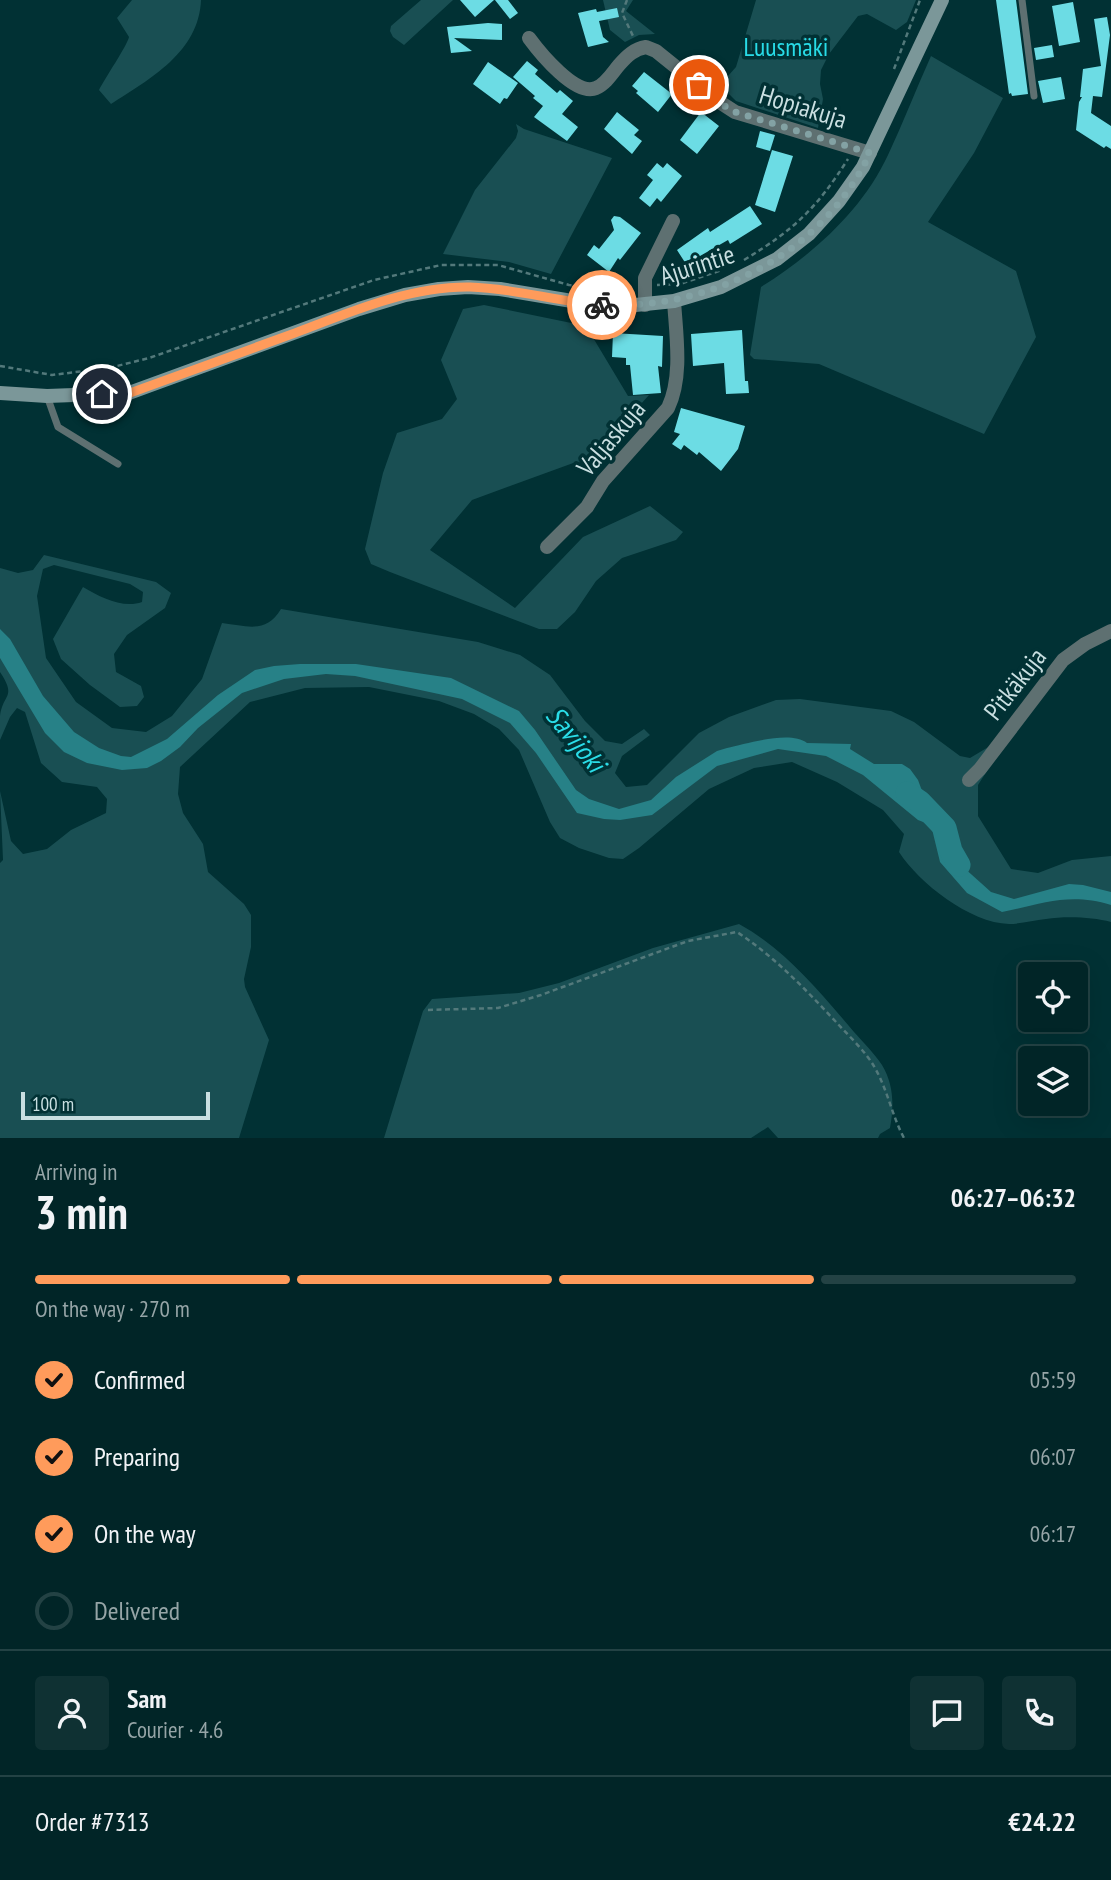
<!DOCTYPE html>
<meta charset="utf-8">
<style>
body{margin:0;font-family:"PT Sans Narrow",sans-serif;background:#0f3133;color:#f1f3f6;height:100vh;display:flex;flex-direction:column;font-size:26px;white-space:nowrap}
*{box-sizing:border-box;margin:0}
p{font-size:23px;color:#96a5a7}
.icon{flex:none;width:38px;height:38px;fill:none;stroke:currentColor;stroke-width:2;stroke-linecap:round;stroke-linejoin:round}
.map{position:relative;height:1138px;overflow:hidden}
.sheet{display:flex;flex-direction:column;background:#012527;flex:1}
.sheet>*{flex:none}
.controls{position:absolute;left:1018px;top:962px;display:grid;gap:14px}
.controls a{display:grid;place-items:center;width:70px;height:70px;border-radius:7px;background:#012527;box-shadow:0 7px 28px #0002,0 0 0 2px #234244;font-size:35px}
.scale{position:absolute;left:21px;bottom:18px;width:189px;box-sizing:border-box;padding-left:7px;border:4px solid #c9dfe1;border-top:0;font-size:19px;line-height:24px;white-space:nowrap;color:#c9dfe1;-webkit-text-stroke:5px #013134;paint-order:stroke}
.pin{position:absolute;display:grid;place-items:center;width:60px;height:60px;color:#fff;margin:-30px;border:4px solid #fff;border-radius:50%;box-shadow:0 2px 7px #0007}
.courier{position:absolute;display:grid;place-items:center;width:70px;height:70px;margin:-35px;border:5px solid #ff9b5b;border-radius:50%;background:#fff;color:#222;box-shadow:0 2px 9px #0007}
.headline em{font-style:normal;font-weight:800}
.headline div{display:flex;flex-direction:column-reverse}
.headline{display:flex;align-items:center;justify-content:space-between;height:119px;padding:0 35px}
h1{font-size:46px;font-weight:800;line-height:52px}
.bar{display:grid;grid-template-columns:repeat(4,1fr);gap:10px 7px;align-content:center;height:84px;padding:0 35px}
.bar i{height:9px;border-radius:5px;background:#234244}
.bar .selected{background:#ff9b5b}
.bar p{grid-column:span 4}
.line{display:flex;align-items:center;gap:18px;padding:0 35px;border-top:2px solid #234244}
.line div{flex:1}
.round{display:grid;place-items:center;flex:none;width:74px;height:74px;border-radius:7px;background:#0f3133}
ol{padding:0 35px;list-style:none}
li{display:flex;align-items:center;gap:21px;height:77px}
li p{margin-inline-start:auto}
li .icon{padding:7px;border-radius:50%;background:#ff9b5b;color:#111;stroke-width:4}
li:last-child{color:#96a5a7}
li i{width:38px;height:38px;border:4px solid #234244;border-radius:50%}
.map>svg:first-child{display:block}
</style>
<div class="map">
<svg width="1111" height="1138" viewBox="0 0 1111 1138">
<rect width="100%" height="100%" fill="#013134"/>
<path fill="#194f53" d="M132 0H201C199 52 150 79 111 104L99 90C105 78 127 46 129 37L117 18Z
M421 0H453L404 45 393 37 390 31 391 26Z
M603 0H633L626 11 655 34 639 35 625 42 610 30Z
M756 0H916L907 22 896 30 867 14 858 16 829 54 821 70 820 84 823 99 818 128 736 101 720 85 736 67Z
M931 56 1003 98 974 153 928 222 1016 271 1036 337 984 434 819 364 754 359 750 355 761 287C812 255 862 211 888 155 903 123 916 89 931 56Z
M516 124 524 129 612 158 551 274 509 262 443 254 475 190 516 138 518 131Z
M484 305 586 326 628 396 649 395 584 468 576 462 472 500 430 550 515 608 583 537 650 506 683 532 676 540 622 558 596 581 575 612 557 629H539L390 572 371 564 365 549 383 473 397 433 442 419 457 399 441 360 463 309Z
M44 555 156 582 171 593 165 608 127 635 114 654 116 672 141 686 144 697 137 706 120 707 90 685 61 659 53 639 83 587C100 597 123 609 142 602L143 592 130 584 54 565 43 569 37 596 46 658 76 702 112 728 146 732 172 716 202 679 222 623C248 626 266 634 281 609L478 642 520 655 550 675 585 721 605 741 622 744 644 729 650 735 622 756 615 773 626 787 647 785 699 733 729 717 776 700 800 699 891 711 914 722 960 756 970 758 990 746 999 752 978 785V816L1011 869 1038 873 1072 860 1111 856V922C1092 917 1066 916 1046 919 1034 920 1021 924 1009 924 970 923 919 883 899 852L904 834 883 810 837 782 792 762 754 768 709 789 639 848 623 859 609 858 579 848 560 838 550 822 519 750 499 729 474 714 439 701 369 687 305 688 250 702 180 767 178 794 183 813 203 844 208 872 244 904 251 915V947L244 979 245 987 269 1040 239 1138H0V863L3 860 0 791 11 841 23 854 47 849 71 830 106 813 107 799 97 787 62 782 41 763 25 712 17 708 10 717 0 740C0 732 0 723 0 716 3 693 17 698 0 672V568L18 573 33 570Z
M739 924C785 949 820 992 854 1032 863 1042 874 1053 882 1065 894 1085 894 1106 890 1128L880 1134 878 1138H778L768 1127 751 1138H384L423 1011 432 999 519 993 559 983 653 948Z"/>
<path fill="#278187" d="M0 629 10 639 43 696 74 732 99 748 121 756 131 757 167 739 218 695 255 670 274 666 300 664H356L451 678 519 711 535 730 576 790 589 799 619 809 651 800 676 777 717 751 727 748C746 744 790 730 807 743L851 744 850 749 874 764H902L910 769 918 780 931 815 946 835 962 866 991 892 1014 899 1069 884 1083 885 1111 892V905C1069 892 1042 904 1002 912L967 893 940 862 931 825 918 820 863 775 826 756 778 749 717 766 652 815 620 820 604 819 577 813 536 753 510 723 462 699 355 676 326 674 284 679 242 693 198 728 180 747 161 761 147 768 122 770 87 763 64 752 45 733 0 658Z"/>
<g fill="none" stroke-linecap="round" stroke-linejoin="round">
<path stroke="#278187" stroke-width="23" d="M907 793 920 802 945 828 951 851 959 865"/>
</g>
<path fill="#6cdce4" d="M460 0H494L475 17Z
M495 0H508L518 13 510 19Z
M996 0H1016L1028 94 1012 96 1011 93 1009 94Z
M1073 2 1080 42 1059 46 1052 6Z
M617 8 619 17 599 21 603 37 609 42 588 47 578 13 596 9 597 12Z
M1107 17 1110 35 1102 97 1093 96 1091 113 1111 126V149L1106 146 1104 148 1076 130 1079 102 1082 97H1080L1083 69 1101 66 1094 19Z
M488 23 502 24V40L454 38 472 51 451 53 447 27Z
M1052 45 1054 57 1036 60 1034 48Z
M527 61 538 70 535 74 557 93 560 90 573 101 562 114 578 127 567 141 534 117 543 106 533 98 535 96 513 77Z
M488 62 518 83 507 99 504 98 500 104 473 84Z
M644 72 672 94 658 112 636 93 638 91 632 86Z
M1061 77 1065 99 1043 103 1038 81Z
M617 112 639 130 634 135 642 141 632 154 604 129Z
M701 112 719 126 697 154 680 140Z
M760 131 775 135 770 151 756 147Z
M772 150 793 156 775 212 755 205Z
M657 163 663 168 667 163 682 176 661 202 657 198 650 207 639 198 653 180 647 175Z
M750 206 762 224 730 244 728 240 686 264 677 250 708 228 710 232Z
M614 216 620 217 641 233 620 260 618 258 609 272 587 255 594 245 599 249 614 230 611 220Z
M742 330 745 381H748L749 393 726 394 724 363 693 366 691 334Z
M613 333 663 336 662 367 658 366 661 393 633 395 630 365H626V358L612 357Z
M681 408 745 426 738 449 721 471 699 452 697 455 684 445 681 450 672 444 680 434 674 432Z"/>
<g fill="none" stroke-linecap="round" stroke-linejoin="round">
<path stroke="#53797b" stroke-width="2.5" stroke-dasharray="5 3.5" stroke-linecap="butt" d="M627 0 622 13 633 36
M894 69 920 0
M744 260C795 229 816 209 848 159
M657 285 680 284 722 270
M0 366 52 375 109 368 149 358 374 280 441 265H498L569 285 606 288 633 287
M428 1010 498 1008 541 995 688 941 737 932C775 957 806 990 837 1023 850 1037 866 1052 875 1068 888 1091 892 1116 904 1138"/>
<path stroke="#5e7071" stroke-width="7" d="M1022 0 1034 96
M47 396 58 427 118 464"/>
<path stroke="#5e7071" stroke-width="14" d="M529 38C540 53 576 97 596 88 606 84 613 72 619 65 627 56 634 49 646 47L656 51 718 101 735 112 870 153
M645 305V278L673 221
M547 547 587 507 603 481 668 408C683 377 676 334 674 301
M969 780 980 769 1063 660 1085 644 1111 631"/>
<path stroke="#7b9799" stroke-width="14" d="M0 393 47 396 129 393 359 309 405 295 439 289 468 287 500 289 590 304 626 306 674 301 721 287 777 259 809 234 839 201 863 167 942 0"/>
</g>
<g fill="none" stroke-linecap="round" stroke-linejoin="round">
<path stroke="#83a2a4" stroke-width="7" stroke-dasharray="0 12.6" d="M602 305C711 310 823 254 870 153L735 112 718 102 699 85"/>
<path stroke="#ff9b5b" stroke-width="9" d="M102 394 130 393C185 373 240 353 295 333 350 312 410 286 470 287 514 288 558 302 602 305"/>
</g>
<g text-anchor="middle" stroke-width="7" stroke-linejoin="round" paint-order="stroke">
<g font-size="26" fill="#28dce7" stroke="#013134">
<text x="786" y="56">Luusmäki</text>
</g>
<g font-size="26" fill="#c9dfe1" stroke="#013134">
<text transform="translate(803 107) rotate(17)" y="9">Hopiakuja</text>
<text transform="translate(697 265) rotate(-18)" y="9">Ajurintie</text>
<text transform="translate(611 438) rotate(-50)" y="9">Valjaskuja</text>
<text transform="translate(1015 684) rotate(-52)" y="9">Pitkäkuja</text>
</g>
<g font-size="28" font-style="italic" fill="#2adde8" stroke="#013134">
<text transform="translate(576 739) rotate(51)" y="10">Savijoki</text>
</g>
</g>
</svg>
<div class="controls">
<a><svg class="icon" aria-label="locate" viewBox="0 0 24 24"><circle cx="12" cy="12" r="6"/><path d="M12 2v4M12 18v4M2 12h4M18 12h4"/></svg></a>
<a><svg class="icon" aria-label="layers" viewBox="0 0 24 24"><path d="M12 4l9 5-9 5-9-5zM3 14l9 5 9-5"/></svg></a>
</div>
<div class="scale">100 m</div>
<div class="pin" style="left:699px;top:85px;background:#ea580c"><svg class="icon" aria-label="bag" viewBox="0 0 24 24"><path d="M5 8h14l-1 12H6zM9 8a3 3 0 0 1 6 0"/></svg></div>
<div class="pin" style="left:102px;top:394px;background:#1f2937"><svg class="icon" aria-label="home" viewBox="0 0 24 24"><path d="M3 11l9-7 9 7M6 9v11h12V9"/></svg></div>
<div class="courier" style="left:602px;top:305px"><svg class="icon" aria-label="bike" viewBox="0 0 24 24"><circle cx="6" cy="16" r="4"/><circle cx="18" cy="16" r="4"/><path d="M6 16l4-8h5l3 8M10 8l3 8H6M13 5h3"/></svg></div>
</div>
<section class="sheet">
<div class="headline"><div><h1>3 min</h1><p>Arriving in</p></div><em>06:27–06:32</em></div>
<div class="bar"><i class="selected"></i><i class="selected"></i><i class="selected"></i><i></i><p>On the way · 270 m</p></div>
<ol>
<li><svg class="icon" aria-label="check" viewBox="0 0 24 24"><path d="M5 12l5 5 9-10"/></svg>Confirmed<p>05:59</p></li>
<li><svg class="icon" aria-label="check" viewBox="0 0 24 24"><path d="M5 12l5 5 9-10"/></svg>Preparing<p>06:07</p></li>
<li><svg class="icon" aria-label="check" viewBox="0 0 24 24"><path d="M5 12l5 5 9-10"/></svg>On the way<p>06:17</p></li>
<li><i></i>Delivered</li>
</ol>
<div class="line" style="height:126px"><a class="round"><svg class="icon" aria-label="person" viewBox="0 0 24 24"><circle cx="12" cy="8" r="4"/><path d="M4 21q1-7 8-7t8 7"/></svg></a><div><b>Sam</b><p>Courier · 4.6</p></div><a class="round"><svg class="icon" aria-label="chat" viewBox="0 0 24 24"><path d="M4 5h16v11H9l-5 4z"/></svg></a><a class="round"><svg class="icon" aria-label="phone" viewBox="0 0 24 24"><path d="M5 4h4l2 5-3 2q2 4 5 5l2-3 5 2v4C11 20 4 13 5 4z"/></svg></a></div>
<div class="line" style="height:91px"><div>Order #7313</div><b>€24.22</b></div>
</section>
